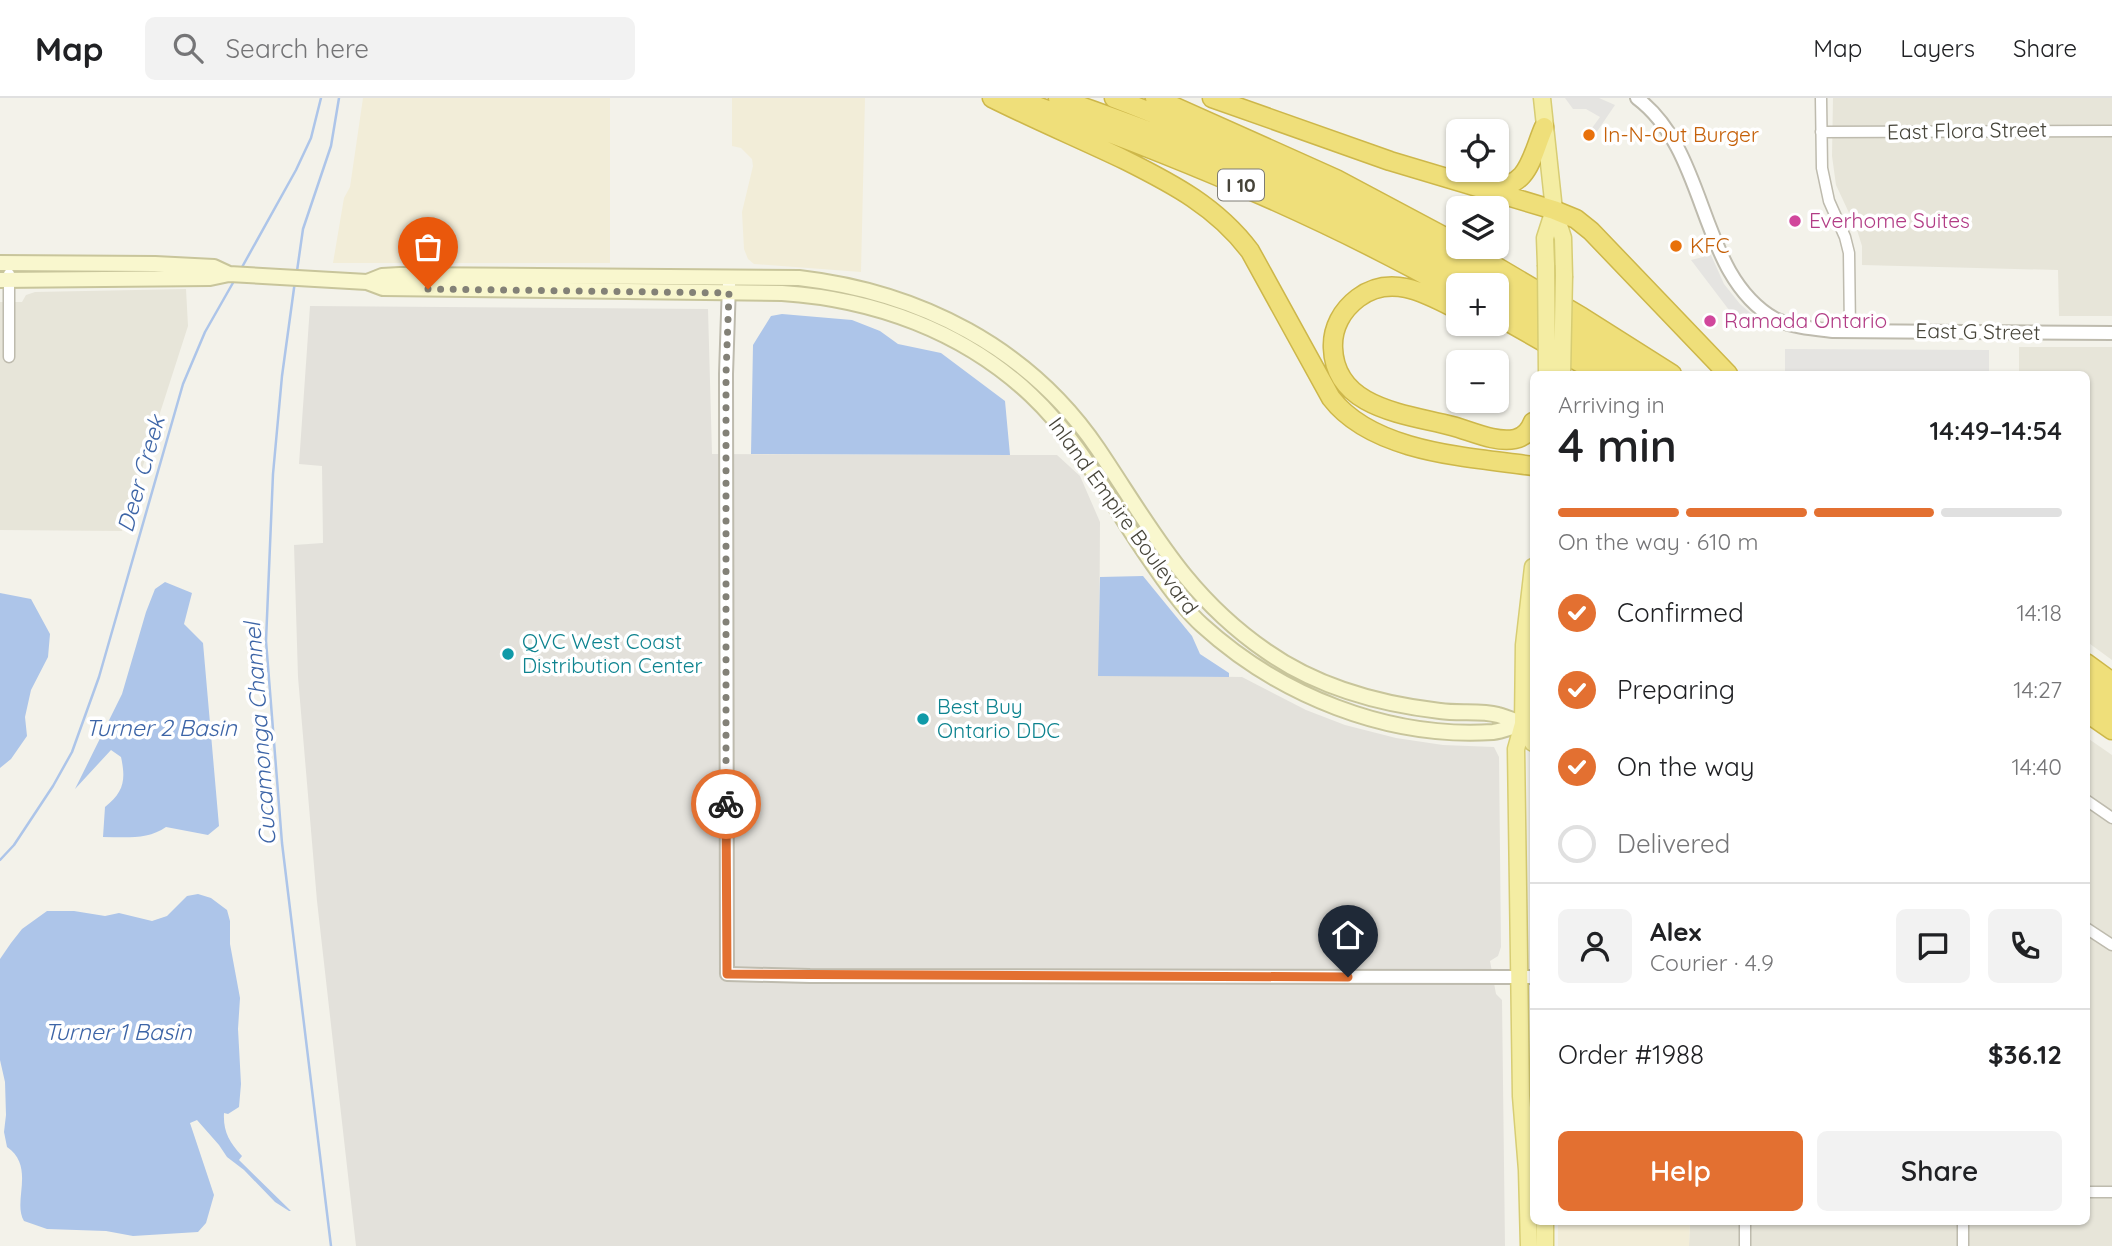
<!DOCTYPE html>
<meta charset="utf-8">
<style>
body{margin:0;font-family:Quicksand,sans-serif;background:#f2f2f2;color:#202124;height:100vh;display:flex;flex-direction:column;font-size:26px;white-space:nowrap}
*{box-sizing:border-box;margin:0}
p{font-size:23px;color:#757577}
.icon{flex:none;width:38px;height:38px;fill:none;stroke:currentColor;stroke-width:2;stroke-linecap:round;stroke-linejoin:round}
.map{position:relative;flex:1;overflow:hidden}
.details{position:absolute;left:1530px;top:273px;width:560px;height:854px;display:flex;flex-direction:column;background:#fff;border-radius:10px;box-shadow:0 2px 5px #0004}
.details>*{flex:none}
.tools{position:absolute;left:1446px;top:21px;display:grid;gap:14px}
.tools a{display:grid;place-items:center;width:63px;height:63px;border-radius:10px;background:#fff;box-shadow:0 2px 5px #0004;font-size:35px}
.pin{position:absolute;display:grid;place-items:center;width:60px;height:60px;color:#fff;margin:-72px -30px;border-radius:50% 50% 50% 0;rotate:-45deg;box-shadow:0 0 7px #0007}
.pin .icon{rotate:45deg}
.courier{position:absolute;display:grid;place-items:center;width:70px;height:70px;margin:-35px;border:5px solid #e37031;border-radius:50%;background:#fff;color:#222;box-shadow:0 2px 9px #0007}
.overview em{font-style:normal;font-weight:600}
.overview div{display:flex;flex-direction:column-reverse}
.overview{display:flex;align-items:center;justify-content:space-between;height:119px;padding:0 28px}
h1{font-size:46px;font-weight:600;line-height:52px}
.bar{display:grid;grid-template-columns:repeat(4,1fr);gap:10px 7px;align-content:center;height:84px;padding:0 28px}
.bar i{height:9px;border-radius:5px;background:#e0e0e0}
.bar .active{background:#e37031}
.bar p{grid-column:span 4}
.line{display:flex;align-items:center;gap:18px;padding:0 28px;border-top:2px solid #e0e0e0}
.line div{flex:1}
.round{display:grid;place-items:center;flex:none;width:74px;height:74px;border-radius:10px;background:#f2f2f2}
ol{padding:0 28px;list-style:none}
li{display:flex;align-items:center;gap:21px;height:77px}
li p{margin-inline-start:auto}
li .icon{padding:7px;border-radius:50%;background:#e37031;color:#fff;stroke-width:4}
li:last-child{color:#757577}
li i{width:38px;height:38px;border:4px solid #e0e0e0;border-radius:50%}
.primary-button{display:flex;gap:14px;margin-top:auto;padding:14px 28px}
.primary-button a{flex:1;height:80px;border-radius:10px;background:#e37031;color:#fff;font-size:28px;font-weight:600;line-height:80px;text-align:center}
.primary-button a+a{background:#f2f2f2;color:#202124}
header{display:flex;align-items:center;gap:42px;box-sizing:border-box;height:98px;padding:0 35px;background:#fff;border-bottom:2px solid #e0e0e0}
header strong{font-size:33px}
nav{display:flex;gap:38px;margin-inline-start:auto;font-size:24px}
.search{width:490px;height:63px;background:#f2f2f2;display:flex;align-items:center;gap:18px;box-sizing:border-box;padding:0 24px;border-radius:10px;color:#757577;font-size:26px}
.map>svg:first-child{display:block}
</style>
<header>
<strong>Map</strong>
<div class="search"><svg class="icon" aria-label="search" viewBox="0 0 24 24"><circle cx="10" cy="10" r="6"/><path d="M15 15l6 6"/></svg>Search here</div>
<nav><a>Map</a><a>Layers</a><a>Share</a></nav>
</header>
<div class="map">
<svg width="2112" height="1148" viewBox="0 0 2112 1148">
<rect width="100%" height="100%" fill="#f3f2ea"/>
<path fill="#e7e5d9" d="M1833 0H2112V218H2059L2058 172 1862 167V148L1857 132 1836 87 1832 58Z
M186 191 188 228 122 433 0 432V204H22L26 197 35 194Z
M2019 249H2112V562L2086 543V276H2019Z
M2086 639 2112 657V1148H1689L1690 1124H2086Z"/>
<path fill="#f2edd8" d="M363 0H610V165H333L344 100 350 89Z
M732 0H865L861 174 754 166 748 161 744 151 742 114 753 68 752 61 741 50 732 48Z
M1558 1124H1690L1689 1148H1558Z"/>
<path fill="#e3e1db" d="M310 208 708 211 712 356 1057 357 1080 378 1100 424 1099 577 1242 579 1306 612 1345 627 1396 640 1443 647 1494 649 1499 659 1501 849 1498 858 1490 863 1496 896 1502 902 1505 1148H356L317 803 298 579 294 447 323 445 322 368 299 366Z"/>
<path fill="#e5e4e1" d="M1565 0H1599L1615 7 1596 35 1592 30 1600 19 1586 11H1573Z
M1711 157 1724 186 1740 206 1756 220 1745 233 1691 162Z
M1785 251 1989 252V275L2000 276H1785Z"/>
<path fill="#adc5e9" d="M782 216 852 222 880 233 898 246 941 255 1005 303 1010 357 751 356 753 247 771 218Z
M1143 478 1192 538 1200 556 1229 575V579L1098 578 1100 479Z
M165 484 192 495 184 526 203 545 219 728 208 737 166 729C148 742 125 739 103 739L105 709C124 694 126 682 121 659L111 652 75 691 122 596 146 514 155 491Z
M0 495 31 501 50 536 48 559 31 592 25 619 27 638 11 661 0 670Z
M198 796 211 800 227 812 230 823V846L240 900 238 931 241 986 239 1009 228 1016 224 1015C223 1033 229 1044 242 1058L239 1062 291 1113H289L275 1104 244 1072 227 1059 219 1047 197 1022 190 1025 214 1097 206 1125 198 1134 133 1138 106 1133 47 1131 24 1123C12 1104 36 1069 7 1049L4 1034 6 1017 5 984 0 962V861L11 845 22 831 47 813H74L105 818 119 815 152 823 167 818 187 798Z"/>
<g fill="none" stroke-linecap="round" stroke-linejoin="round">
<path stroke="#adc5e9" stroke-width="2.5" d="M241 171 296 72 311 40 321 0
M297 173 303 131 331 48 339 0
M295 183 282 278 273 376 266 543 282 745 331 1148
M0 762 14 747 53 688 72 654 99 579 183 286 205 234 234 183"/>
<g stroke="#bebbae" stroke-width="13">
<path id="minor" d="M1821 0 1822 70 1829 103 1845 139 1849 155 1850 233
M1821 34 2112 33
M9 259V176
M2086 702 2112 720
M2086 830 2112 847
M2086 1094H2112
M1745 1124V1148
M1963 1148V1124"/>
</g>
<g stroke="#bebbae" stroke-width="16">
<path id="tertiary" d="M1637 0C1710 55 1697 176 1775 221 1791 229 1816 231 1833 233L2112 235
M729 186 726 276 727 876 810 878 1533 879"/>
</g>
<g stroke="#c8c59b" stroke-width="18">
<path id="secondary" d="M0 165 155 166 214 169 229 176
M0 182 210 180 229 176 367 184 383 190 782 195C874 201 963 233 1031 297 1084 347 1113 411 1155 469 1168 488 1184 511 1202 527 1279 597 1387 641 1493 634 1503 633 1513 628 1523 626
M367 184 382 178 400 177 799 180C919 194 1029 249 1098 351 1151 430 1185 497 1266 553 1317 589 1379 606 1440 613 1459 616 1480 612 1498 617 1506 619 1515 623 1523 626"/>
</g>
<g stroke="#d7cd74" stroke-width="19">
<path id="primary" d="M1542 0 1554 112 1563 140 1564 178
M1546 167 1545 140 1554 112
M1523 626 1533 645
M1545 1124V1148
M1529 1148 1527 1072 1521 998 1516 651 1523 626 1524 547 1533 469"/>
</g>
<g stroke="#cdb74a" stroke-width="21">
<path id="motorway" d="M992 0C1036 22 1081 41 1125 62 1173 86 1217 109 1250 153L1331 300C1373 355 1469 359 1533 368
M1014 0C1167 54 1316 115 1458 195
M1058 0C1107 18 1156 34 1203 55 1295 94 1384 139 1472 187
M1114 0C1199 32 1281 71 1362 112 1460 162 1557 216 1649 276
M1155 0 1336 81 1458 146
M1212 0 1390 63 1554 112 1576 121 1591 133 1728 276
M1488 89C1529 92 1531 59 1544 29
M1463 149 1582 219 1672 276
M1496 201 1625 276
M1458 212C1427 196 1391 175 1358 200 1342 212 1332 230 1333 250 1335 311 1407 316 1452 328 1471 333 1495 345 1515 341 1525 339 1530 332 1533 324
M1496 217 1600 276
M2086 565 2112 584
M2086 581 2112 600
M2086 597 2112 615
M2086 614 2112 632"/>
</g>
<use href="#minor" stroke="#fff" stroke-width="10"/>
<use href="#tertiary" stroke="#fff" stroke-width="12"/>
<use href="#secondary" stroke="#f9f7ce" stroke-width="14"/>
<use href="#primary" stroke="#f4eda3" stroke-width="16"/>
<use href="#motorway" stroke="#efdf7a" stroke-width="18"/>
<g stroke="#d7cd74" stroke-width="19" stroke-linecap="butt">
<path id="primary-bridge" d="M1546 167 1547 276
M1562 276 1564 178"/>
</g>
<use href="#primary-bridge" stroke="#f4eda3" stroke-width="16"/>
</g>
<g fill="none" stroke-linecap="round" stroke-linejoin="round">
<path stroke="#838177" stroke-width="7" stroke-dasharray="0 12.6" d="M428 191 729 195 726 276V706"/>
<path stroke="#e37031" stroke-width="9" d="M726 706 727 876 1348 879"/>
</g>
<g fill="#e8710a" stroke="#fff" stroke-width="2.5">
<circle cx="1589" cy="37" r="7"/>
<circle cx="1676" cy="148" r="7"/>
</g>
<g fill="#d1479c" stroke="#fff" stroke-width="2.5">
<circle cx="1795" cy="123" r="7"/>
<circle cx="1710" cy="223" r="7"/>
</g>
<g fill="#0f9aa8" stroke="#fff" stroke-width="2.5">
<circle cx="508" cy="556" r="7"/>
<circle cx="923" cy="621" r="7"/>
</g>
<g text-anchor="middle" stroke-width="7" stroke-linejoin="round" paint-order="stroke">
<rect fill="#fff" stroke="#7e7c74" stroke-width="2" x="1218" y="71.5" width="46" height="31" rx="5"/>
<g font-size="19" font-weight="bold" fill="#464439">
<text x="1241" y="94">I 10</text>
</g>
<g font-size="21" fill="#464439" stroke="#fff">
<text transform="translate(1967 33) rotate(-1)" y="7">East Flora Street</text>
<text transform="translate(1978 234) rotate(1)" y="7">East G Street</text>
<text transform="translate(1123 418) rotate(54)" y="7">Inland Empire Boulevard</text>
</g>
<g font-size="21" fill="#c56008" stroke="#fff" text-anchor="start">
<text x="1603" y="44">In-N-Out Burger</text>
<text x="1690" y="155">KFC</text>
</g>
<g font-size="21" fill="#b23c85" stroke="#fff" text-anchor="start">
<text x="1809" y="130">Everhome Suites</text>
<text x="1724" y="230">Ramada Ontario</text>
</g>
<g font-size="21" fill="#0d838f" stroke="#fff" text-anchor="start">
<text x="522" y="551">QVC West Coast<tspan x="522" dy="24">Distribution Center</tspan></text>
<text x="937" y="616">Best Buy<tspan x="937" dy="24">Ontario DDC</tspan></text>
</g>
<g font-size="23" font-style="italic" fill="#3d65a7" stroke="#fff">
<text transform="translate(141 376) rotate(-74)" y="8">Deer Creek</text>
<text x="161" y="638">Turner 2 Basin</text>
<text transform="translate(260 636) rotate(-94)" y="8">Cucamonga Channel</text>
<text x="118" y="942">Turner 1 Basin</text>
</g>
</g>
</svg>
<div class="tools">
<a><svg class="icon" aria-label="locate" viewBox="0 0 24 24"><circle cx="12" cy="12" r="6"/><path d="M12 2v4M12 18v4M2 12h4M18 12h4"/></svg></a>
<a><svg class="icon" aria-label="layers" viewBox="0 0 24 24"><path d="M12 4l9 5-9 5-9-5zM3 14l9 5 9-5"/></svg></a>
<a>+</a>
<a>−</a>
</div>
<div class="pin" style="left:428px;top:191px;background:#ea580c"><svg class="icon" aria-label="bag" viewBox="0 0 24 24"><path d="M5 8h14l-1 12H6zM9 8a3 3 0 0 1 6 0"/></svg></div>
<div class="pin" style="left:1348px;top:879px;background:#1f2937"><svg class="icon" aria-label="home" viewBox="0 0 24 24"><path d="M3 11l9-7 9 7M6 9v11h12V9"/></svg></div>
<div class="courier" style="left:726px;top:706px"><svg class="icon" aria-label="bike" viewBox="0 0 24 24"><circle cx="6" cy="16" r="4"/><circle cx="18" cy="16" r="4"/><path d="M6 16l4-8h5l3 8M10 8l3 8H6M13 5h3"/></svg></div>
<section class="details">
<div class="overview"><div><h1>4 min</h1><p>Arriving in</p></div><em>14:49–14:54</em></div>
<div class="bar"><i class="active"></i><i class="active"></i><i class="active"></i><i></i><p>On the way · 610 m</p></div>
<ol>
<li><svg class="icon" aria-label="check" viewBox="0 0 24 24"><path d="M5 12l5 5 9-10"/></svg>Confirmed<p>14:18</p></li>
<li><svg class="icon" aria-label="check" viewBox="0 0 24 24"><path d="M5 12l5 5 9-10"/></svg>Preparing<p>14:27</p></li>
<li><svg class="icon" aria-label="check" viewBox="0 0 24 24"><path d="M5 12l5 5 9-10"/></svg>On the way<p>14:40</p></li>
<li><i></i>Delivered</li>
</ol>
<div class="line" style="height:126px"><a class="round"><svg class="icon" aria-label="person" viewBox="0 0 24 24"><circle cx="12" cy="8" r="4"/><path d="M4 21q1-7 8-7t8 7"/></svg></a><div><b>Alex</b><p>Courier · 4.9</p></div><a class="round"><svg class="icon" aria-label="chat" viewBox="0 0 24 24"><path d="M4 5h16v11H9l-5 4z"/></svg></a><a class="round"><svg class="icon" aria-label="phone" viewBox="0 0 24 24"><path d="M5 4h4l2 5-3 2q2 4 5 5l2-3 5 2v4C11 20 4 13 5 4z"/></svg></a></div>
<div class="line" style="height:91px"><div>Order #1988</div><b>$36.12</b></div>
<div class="primary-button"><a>Help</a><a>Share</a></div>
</section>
</div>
